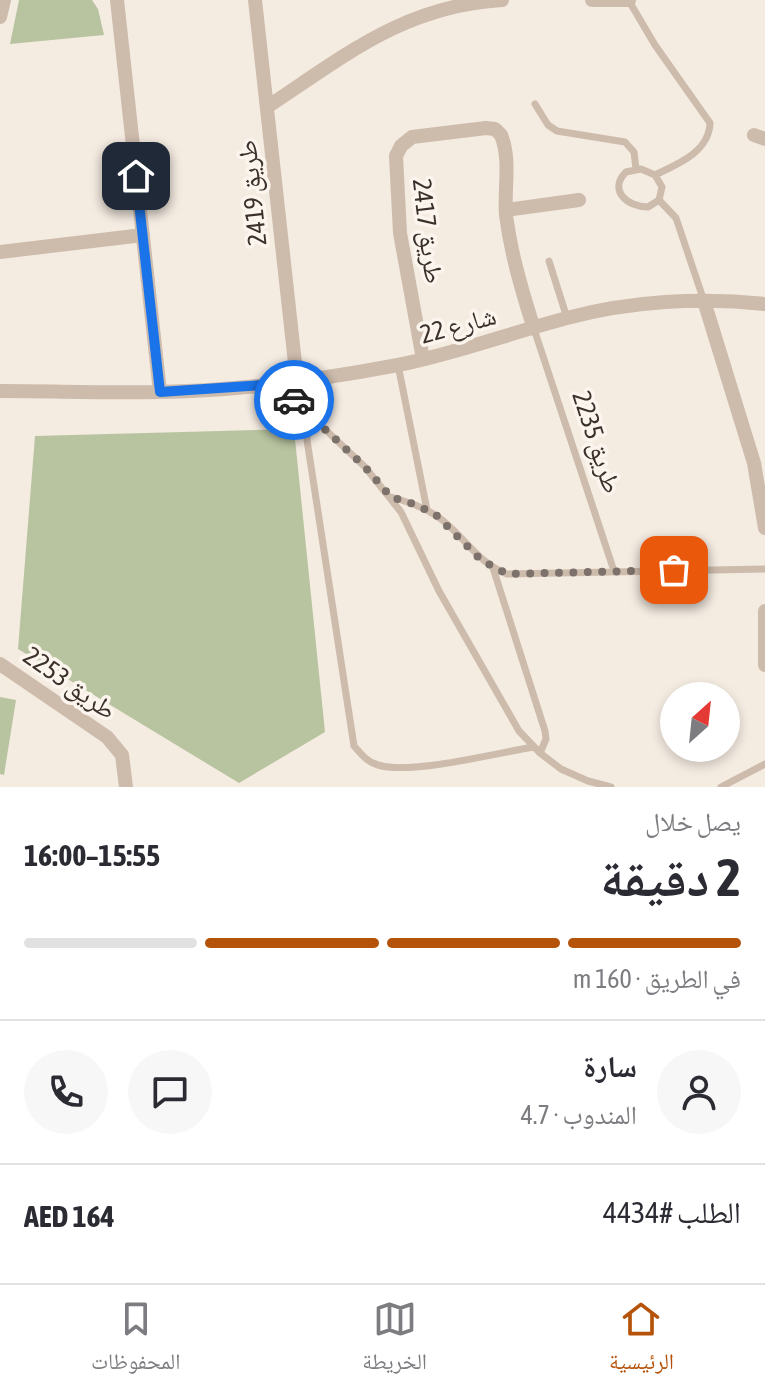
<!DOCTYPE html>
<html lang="ar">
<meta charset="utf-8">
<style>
body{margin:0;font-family:"Asap Condensed","Noto Naskh Arabic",sans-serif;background:#f7f7f7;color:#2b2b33;direction:rtl;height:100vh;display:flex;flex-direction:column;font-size:30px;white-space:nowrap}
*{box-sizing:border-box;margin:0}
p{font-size:26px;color:#7c7c81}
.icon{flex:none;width:44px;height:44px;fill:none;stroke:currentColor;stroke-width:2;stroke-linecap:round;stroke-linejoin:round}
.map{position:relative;height:787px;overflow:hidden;direction:ltr}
.panel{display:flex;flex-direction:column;background:#fff;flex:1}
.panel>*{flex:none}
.needle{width:52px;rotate:27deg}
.fabs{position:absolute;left:660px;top:682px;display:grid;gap:16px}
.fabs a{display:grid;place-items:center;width:80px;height:80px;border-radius:50%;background:#fff;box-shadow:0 4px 12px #0003;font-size:40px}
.pin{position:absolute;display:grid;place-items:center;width:68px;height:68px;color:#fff;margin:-34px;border-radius:16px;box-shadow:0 4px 12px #0006}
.courier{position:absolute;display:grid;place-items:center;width:80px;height:80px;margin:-40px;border:6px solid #1a73e8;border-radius:50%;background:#fff;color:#222;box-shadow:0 2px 10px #0007}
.summary em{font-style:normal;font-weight:700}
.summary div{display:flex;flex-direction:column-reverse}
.summary{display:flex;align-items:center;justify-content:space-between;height:136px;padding:0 24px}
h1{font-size:52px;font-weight:700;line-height:60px}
.bar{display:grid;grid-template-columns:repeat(4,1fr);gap:12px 8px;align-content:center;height:96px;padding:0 24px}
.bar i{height:10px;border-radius:6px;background:#e1e1e2}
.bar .on{background:#b45309}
.bar p{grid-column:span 4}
.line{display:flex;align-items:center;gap:20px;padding:0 24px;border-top:2px solid #e1e1e2}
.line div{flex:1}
.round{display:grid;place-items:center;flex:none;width:84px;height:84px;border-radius:42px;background:#f7f7f7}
.tab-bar{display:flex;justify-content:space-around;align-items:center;height:112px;border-top:2px solid #e1e1e2;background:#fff;font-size:22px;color:#7c7c81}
.tab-bar a{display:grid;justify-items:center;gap:4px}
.tab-bar .on{color:#b45309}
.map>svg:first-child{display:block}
</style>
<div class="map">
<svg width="765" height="787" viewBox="0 0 765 787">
<rect width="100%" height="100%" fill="#f4ebe1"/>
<path fill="#b8c4a0" d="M19 0H92L98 9 104 35 10 44Z
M294 429 325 732 239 783 18 649 35 436Z
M0 697 16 700 4 775 0 774Z"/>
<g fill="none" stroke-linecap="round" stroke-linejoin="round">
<path stroke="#cdbbac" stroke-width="7" d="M629 1 655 45 710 123C709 152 678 164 655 175
M535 104 548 125 557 131 625 142 634 152 636 169
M641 169 655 175 662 187 659 200 648 207C627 207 608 190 626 172Z
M659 200 676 218 704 301
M549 261 567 318
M534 329 614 571
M398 365 427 510
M277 384 365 467 401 512 439 591 519 731 540 753 561 769 588 781 611 787
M316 420 307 434V440L354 746C361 754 367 762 378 765 413 775 495 753 534 747
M391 497C412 503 432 510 448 525 469 544 481 564 507 574L765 569
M493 568 545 731 546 739 540 753
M721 787 765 764"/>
<path stroke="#cdbbac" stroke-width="14" d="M117 0 160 392
M255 0 297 381
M592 0H629
M0 17 4 0
M267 107C346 55 404 6 502 0
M754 135 765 139
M506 210 579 200
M0 252 143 235
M704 301 754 463 765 528
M423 359 400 233 396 156 401 146 412 137 486 128 495 129 501 135C511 159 504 189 506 215 511 254 522 291 534 329
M0 391C52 391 105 393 157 392 238 391 319 380 398 365 455 354 510 333 567 318 630 301 700 297 765 304
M765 611V665
M0 664 107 737 122 755 126 787"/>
</g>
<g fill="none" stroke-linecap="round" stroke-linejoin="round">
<path stroke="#7c716b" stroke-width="8" stroke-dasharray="0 14.4" d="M294 400 365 467 391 497 414 504 435 514 481 560 507 574 674 570"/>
<path stroke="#1a73e8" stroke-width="10" d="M136 176 160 392 277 384 294 400"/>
</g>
<g text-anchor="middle" stroke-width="7" stroke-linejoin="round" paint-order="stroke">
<g font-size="26" fill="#3b302b" stroke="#fbf5ee">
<text transform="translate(252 193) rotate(-96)" y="9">طريق 2419</text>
<text transform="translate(428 231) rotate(83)" y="9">طريق 2417</text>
<text transform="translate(458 325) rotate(-15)" y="9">شارع 22</text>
<text transform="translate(597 442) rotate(72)" y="9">طريق 2235</text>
<text transform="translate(70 683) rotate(35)" y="9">طريق 2253</text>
</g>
</g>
</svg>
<div class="fabs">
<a><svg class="needle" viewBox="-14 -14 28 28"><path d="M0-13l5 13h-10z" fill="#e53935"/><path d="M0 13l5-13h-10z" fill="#7c7c81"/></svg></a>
</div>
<div class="pin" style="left:674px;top:570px;background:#ea580c"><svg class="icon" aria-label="bag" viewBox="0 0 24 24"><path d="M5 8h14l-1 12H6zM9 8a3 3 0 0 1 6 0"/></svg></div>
<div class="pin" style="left:136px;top:176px;background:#1f2937"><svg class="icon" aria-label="home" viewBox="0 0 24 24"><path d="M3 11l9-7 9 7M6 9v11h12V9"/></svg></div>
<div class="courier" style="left:294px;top:400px"><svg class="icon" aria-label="car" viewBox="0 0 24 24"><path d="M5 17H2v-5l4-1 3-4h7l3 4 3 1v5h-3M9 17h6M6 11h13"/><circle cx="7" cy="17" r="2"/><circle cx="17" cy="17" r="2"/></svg></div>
</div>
<section class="panel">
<div class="summary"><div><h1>2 دقيقة</h1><p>يصل خلال</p></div><em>15:55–16:00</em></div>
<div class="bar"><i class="on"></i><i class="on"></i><i class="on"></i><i></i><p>في الطريق · 160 m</p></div>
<div class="line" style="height:144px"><a class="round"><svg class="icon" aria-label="person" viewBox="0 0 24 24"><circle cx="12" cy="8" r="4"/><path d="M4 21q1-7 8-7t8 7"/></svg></a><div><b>سارة</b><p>المندوب · 4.7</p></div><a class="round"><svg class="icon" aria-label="chat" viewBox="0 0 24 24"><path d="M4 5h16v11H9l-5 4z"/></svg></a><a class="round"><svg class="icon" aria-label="phone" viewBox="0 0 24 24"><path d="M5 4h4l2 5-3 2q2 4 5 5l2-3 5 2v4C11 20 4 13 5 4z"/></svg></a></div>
<div class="line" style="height:104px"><div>الطلب #4434</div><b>AED 164</b></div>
</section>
<nav class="tab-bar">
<a class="on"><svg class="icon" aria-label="home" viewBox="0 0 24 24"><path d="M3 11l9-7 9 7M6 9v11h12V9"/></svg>الرئيسية</a>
<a><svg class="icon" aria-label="map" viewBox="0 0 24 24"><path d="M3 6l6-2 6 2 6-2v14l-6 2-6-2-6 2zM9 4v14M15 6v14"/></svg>الخريطة</a>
<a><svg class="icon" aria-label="saved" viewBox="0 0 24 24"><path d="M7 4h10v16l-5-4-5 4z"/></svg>المحفوظات</a>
</nav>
